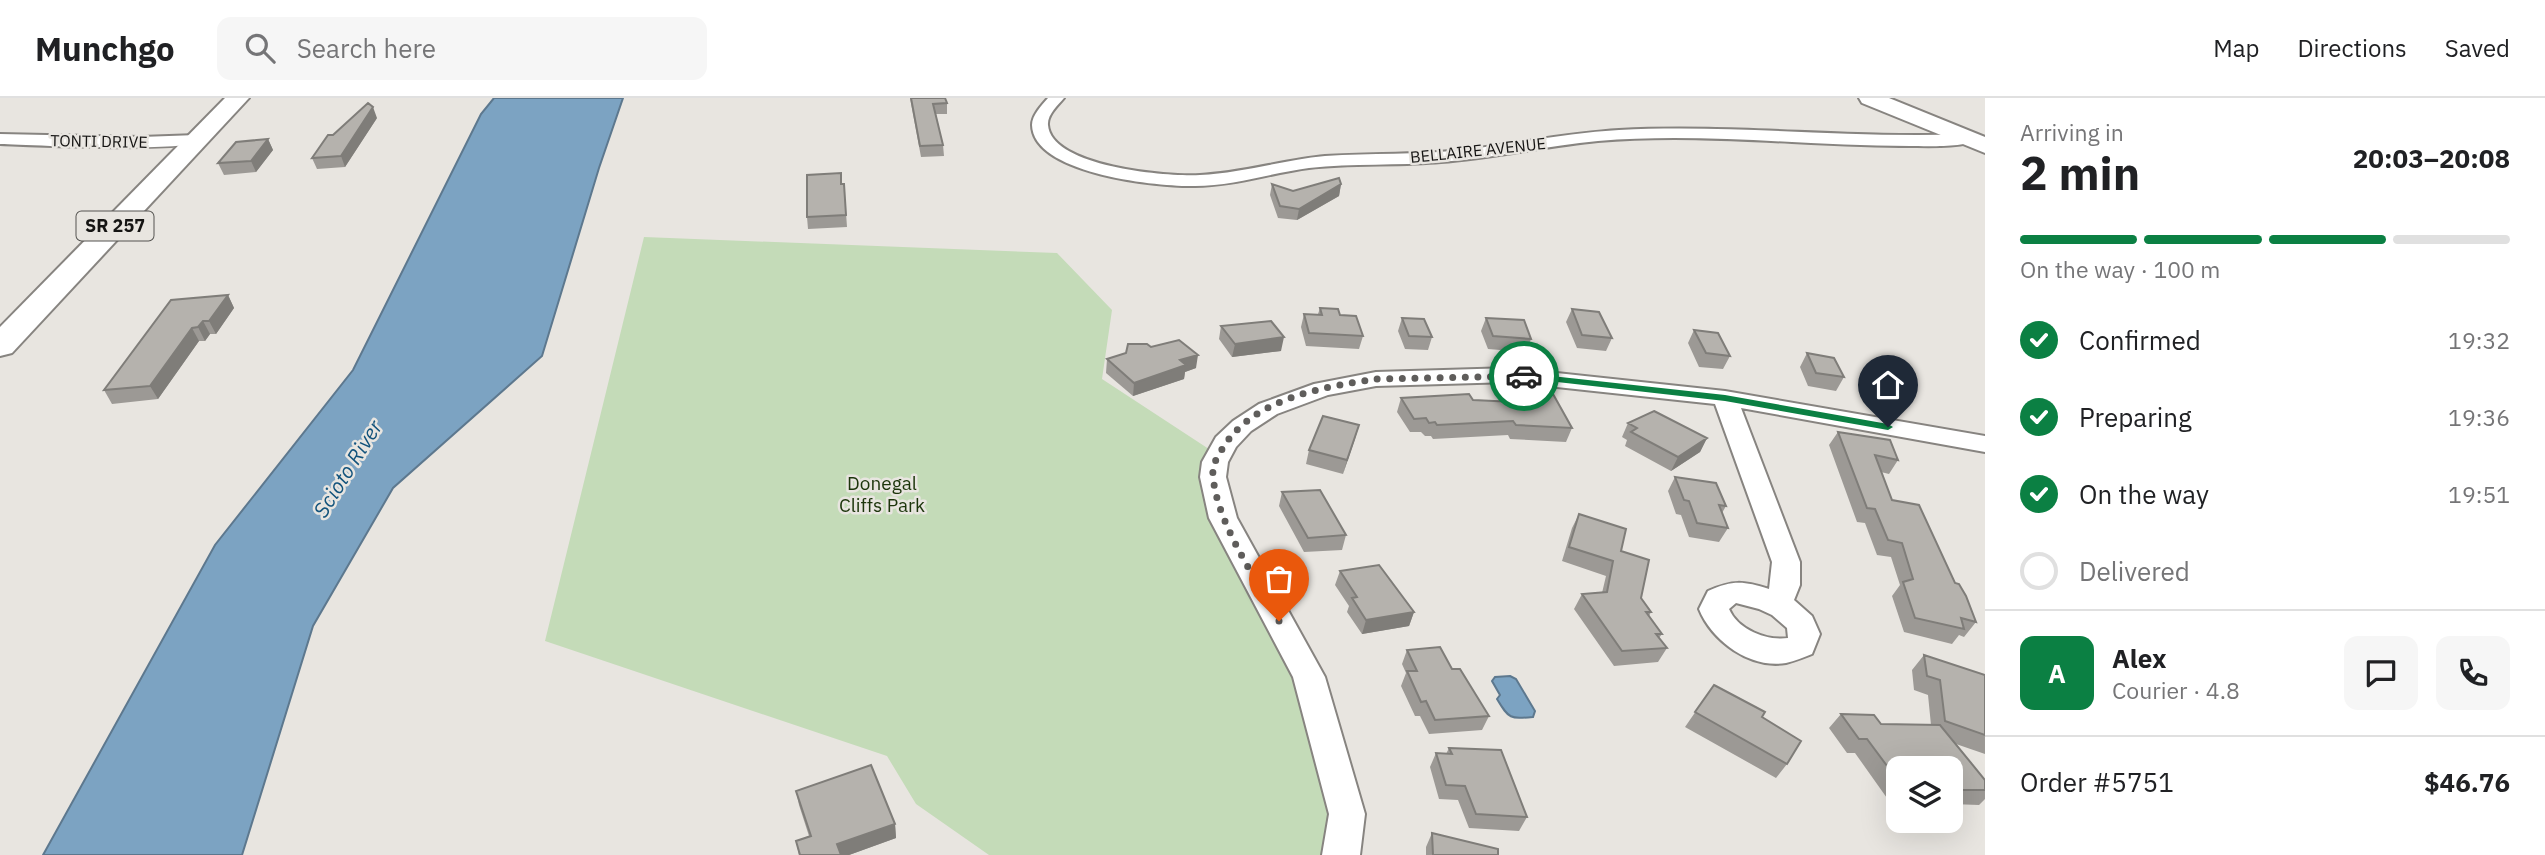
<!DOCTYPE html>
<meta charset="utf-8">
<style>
body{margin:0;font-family:"IBM Plex Sans",sans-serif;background:#f6f6f6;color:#202124;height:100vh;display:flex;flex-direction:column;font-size:26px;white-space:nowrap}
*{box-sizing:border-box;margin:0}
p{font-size:23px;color:#757577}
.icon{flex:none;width:38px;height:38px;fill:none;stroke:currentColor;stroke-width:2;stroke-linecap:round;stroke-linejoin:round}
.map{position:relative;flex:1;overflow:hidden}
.panel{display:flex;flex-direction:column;background:#fff;width:560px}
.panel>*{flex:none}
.buttons{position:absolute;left:1886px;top:658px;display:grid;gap:14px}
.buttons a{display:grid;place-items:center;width:77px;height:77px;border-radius:14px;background:#fff;box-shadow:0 7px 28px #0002;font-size:35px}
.pin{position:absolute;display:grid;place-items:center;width:60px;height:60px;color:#fff;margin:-72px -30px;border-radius:50% 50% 50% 0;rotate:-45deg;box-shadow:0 0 7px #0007}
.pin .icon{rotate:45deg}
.courier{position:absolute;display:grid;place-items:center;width:70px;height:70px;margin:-35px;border:5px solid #0b8043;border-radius:50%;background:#fff;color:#222;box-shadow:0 2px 9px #0007}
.overview em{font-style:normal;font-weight:700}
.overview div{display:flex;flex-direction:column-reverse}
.overview{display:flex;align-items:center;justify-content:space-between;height:119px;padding:0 35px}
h1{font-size:46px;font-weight:700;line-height:52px}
.bar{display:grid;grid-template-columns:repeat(4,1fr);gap:10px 7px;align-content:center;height:84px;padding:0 35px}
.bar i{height:9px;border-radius:5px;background:#e0e0e0}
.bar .on{background:#0b8043}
.bar p{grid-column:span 4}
.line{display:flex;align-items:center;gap:18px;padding:0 35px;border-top:2px solid #e0e0e0}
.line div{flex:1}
.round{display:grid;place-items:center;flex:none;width:74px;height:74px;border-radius:14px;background:#f6f6f6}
ol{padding:0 35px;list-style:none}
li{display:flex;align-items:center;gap:21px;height:77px}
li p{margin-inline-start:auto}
li .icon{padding:7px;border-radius:50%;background:#0b8043;color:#fff;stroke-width:4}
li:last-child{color:#757577}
li i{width:38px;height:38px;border:4px solid #e0e0e0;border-radius:50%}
header{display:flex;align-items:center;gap:42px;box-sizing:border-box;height:98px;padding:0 35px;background:#fff;border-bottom:2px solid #e0e0e0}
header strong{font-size:33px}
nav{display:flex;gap:38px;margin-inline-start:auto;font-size:24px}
.search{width:490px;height:63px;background:#f6f6f6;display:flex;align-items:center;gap:18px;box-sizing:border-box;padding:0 24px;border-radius:14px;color:#757577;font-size:26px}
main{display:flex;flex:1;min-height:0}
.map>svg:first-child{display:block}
</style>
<header>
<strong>Munchgo</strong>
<div class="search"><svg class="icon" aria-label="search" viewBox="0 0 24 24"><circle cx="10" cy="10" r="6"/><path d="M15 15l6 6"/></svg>Search here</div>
<nav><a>Map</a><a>Directions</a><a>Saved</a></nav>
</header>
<main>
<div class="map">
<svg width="1985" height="757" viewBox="0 0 1985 757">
<rect width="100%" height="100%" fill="#e8e5e0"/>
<path fill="#c4dbb8" d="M644 139 1057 155 1112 212 1102 281 1218 357 1213 371 1309 579 1339 757H989L916 706 887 658 545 543Z"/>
<path fill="#7ca3c2" stroke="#5d788e" stroke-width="2" d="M494 0H623L599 70 542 258 393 390 313 528 242 757H43L215 447 353 272 481 16Z
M1510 578 1516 581 1535 613 1533 619C1510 621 1509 621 1497 601L1500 597 1492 583 1495 579Z"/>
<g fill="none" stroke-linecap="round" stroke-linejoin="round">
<g stroke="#878480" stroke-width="4">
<path id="street" d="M1048 0H1064C1058 7 1047 17 1048 27 1051 69 1168 79 1200 77 1242 75 1283 62 1325 58 1371 55 1417 57 1462 52 1515 46 1567 35 1619 32 1736 26 1852 41 1968 36L1976 41C1968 50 1924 48 1910 48 1806 48 1702 34 1598 43 1546 48 1494 60 1441 64 1397 68 1353 65 1309 70 1271 75 1233 88 1195 88 1158 89 1033 76 1032 27 1032 17 1042 7 1048 0Z
M0 36 141 39 197 37 205 42C193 55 29 47 0 46Z
M1511 270 1725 293 1985 338V354L1741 310 1800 464V487L1794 502 1812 518 1820 536 1812 556C1804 559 1795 563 1786 565 1750 571 1712 543 1699 511L1708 493C1733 482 1743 483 1769 491L1772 464 1715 306 1511 284 1376 288 1328 297 1277 316 1251 333 1236 349 1228 364 1226 379 1237 420 1325 579 1365 716 1360 757H1322L1329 716 1293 579 1209 420 1200 379 1202 364 1216 339 1233 323 1259 306 1314 286 1376 274ZM1736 505 1759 511 1772 517 1787 530 1788 540C1767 543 1738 532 1729 511Z"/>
</g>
<g stroke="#878480" stroke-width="4">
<path id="secondary" d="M1859 0H1889L1985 39V55L1862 5Z"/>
</g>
<g stroke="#878480" stroke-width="4">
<path id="primary" d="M225 0H249L12 255 0 258V229Z"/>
</g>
<use href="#street" fill="#fff" fill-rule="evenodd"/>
<use href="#secondary" fill="#fff" fill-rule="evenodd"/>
<use href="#primary" fill="#fff" fill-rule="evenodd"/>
</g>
<path fill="#9c9995" d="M910 0H945L947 5V16H936L943 47 944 58 921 59Z
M377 20 345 69 317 71 312 60 333 37Z
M268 41 273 52 256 74 224 77 218 65Z
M842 86H844L847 129 808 131 807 119Z
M1272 86 1293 93 1341 86 1339 98 1297 122 1278 120 1270 97Z
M228 197 234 210 216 236H210L205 243H199L158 301 112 306 104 292Z
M1320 210 1340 217 1363 238 1359 251 1306 248 1301 229 1304 216H1318Z
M1572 211 1612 240 1606 253 1577 250 1566 224Z
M1402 220 1432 239 1428 252 1405 251 1398 233Z
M1486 220 1531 241 1526 254 1488 251 1481 233Z
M1221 228 1281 253 1232 259 1219 241Z
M1694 232 1730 258 1723 271 1699 269 1688 245Z
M1151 249 1196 270 1185 274 1184 281 1133 298 1106 275 1107 261Z
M1807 255 1844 279 1836 293 1808 288 1800 269Z
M1530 294 1572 330 1566 344 1510 341 1508 337 1433 341 1431 338H1425L1421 334H1410L1397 314 1401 300 1526 304Z
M1628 325 1707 340 1700 354 1671 373 1625 348 1627 342 1622 339Z
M1359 327 1343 376 1306 366 1309 352Z
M1838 334 1898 362 1889 376 1881 374 1892 402 1955 485 1976 524 1964 539 1959 537 1952 546 1904 534 1892 498 1900 487 1891 459 1877 457 1865 425 1857 424 1829 347Z
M1675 379 1726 408 1722 415 1728 430 1719 444 1689 439 1681 417 1676 416 1668 393Z
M1282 394 1346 437 1342 452 1304 454 1279 408Z
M1579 416 1621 453 1641 500 1651 514 1649 518 1662 536 1659 540 1667 550 1658 564 1614 568 1574 511 1582 496 1602 495 1606 478 1562 463 1572 430Z
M1340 473 1414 514 1409 528 1362 536 1347 514 1349 508 1335 487Z
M1407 552 1452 571 1489 618 1482 632 1429 636 1420 618H1415L1401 588 1406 575 1402 566Z
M1924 557 1985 577V656L1956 646 1985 682V701L1979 707 1951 706V670H1899V717L1855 655H1847L1829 630 1841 616 1881 626 1931 627 1928 597 1914 592 1912 572Z
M1714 587 1762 619 1787 666 1776 680 1685 629Z
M1449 650 1527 719 1519 733 1469 730 1458 702 1439 701 1430 669 1436 655 1446 656Z
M796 693 895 726 896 740 849 757H799L796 743 809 738 799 707Z
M1432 735 1498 757H1426V749Z"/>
<path fill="#7f7d79" d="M373 9 377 20 345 69 341 58Z
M268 41 273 52 256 74 251 63Z
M1341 86 1339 98 1297 122 1299 111Z
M228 197 234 210 216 236 209 223Z
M203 223 210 236 205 243 198 229Z
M192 230 199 243 158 301 150 288Z
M1284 239 1281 253 1232 259 1235 246Z
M1198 257 1196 270 1185 274 1184 281 1133 298 1134 285 1180 262Z
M1359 327 1355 341 1343 376 1347 362Z
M1707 340 1700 354 1671 373 1678 359Z
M1414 514 1409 528 1362 536 1366 522Z
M895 726 896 740 849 757H839L837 746Z"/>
<path fill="#b5b2ad" stroke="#7f7d79" stroke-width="2" d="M911 0H945L947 5 933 6 943 47 920 48Z
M368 5 373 9 341 58 312 60 328 37H333Z
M268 41 251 63 218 65 236 44Z
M841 75V86H844L846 117 807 119V77Z
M1339 80 1341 86 1299 111 1280 108 1272 86 1293 93Z
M228 197 209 223H203L198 229 192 230 150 288 104 292 171 202Z
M1320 210 1338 211 1340 217 1356 218 1363 238 1309 235 1304 216 1322 217Z
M1572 211 1599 214 1612 240 1582 237Z
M1402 220 1424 221 1432 239 1409 238Z
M1486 220 1524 222 1531 241 1493 238Z
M1271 223 1284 239 1235 246 1221 228Z
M1694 232 1718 235 1730 258 1706 255Z
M1179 242 1198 257 1180 262 1186 267 1134 285 1107 261 1126 255 1128 246H1147L1151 249Z
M1807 255 1834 260 1844 279 1816 275Z
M1530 294 1553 296 1572 330 1516 327 1513 323 1437 327 1435 324 1429 325 1426 320 1414 321 1401 300 1469 296 1473 302 1535 305Z
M1654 313 1707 340 1678 359 1631 334 1637 330 1628 325Z
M1323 318 1359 327 1347 362 1309 352Z
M1838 334 1890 342 1898 362 1875 357 1892 402 1919 407 1955 485 1959 486 1966 498 1976 524 1961 520 1964 531 1915 520 1903 484 1913 481 1902 445 1888 442 1875 411 1867 410Z
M1675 379 1716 385 1726 408 1719 407 1728 430 1697 425 1689 403 1684 402Z
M1320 392 1346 437 1308 440 1282 394Z
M1579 416 1626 431 1621 453 1649 462 1641 500 1651 514H1646L1662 536H1656L1667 550 1622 553 1582 496 1607 494 1613 463 1569 449Z
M1379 467 1414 514 1366 522 1352 500 1357 499 1340 473Z
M1440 549 1452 571H1460L1489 618 1435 622 1426 603 1421 604 1407 573H1417L1407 552Z
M1924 557 1985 577V637L1945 623 1940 582 1927 578Z
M1714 587 1765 614 1762 619 1801 643 1787 666 1695 614Z
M1841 616 1874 617 1881 626 1940 627 1985 682V692H1951V670H1899V684L1867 641H1859Z
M1449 650 1501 652 1527 719 1476 716 1465 688 1446 687 1436 655 1452 656Z
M871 667 895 726 837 746 841 757H800L796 743 811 738 796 693Z
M1432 735 1498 751V757H1433Z"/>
<path fill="#0b8043" d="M1524 275 1725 297 1888 326 1893 329 1888 332 1725 303 1521 280V276Z"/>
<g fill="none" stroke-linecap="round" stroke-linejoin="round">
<path stroke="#5f5d5b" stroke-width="7" stroke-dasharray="0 12.6" d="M1279 523C1256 480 1217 426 1213 378 1212 368 1216 361 1221 353 1250 301 1322 289 1376 281L1524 278"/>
</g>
<g text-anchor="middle" stroke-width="5" stroke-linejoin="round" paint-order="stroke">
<g font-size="16" fill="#151413" stroke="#e8e5e0">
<text transform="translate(99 43) rotate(1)" y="6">TONTI DRIVE</text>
<text transform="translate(1478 52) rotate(-6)" y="6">BELLAIRE AVENUE</text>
</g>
<rect fill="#e8e5e0" stroke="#545350" stroke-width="2" x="76.5" y="113.5" width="77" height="29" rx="5"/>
<g font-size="18" font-weight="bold" fill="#151413">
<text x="115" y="134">SR 257</text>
</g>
<g font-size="19" fill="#1c350b" stroke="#e8e5e0">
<text x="882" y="392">Donegal<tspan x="882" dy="22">Cliffs Park</tspan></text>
</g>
<g font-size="21" font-style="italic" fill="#12537c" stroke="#e8e5e0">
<text transform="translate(348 371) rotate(-58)" y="7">Scioto River</text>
</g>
</g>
</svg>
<div class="buttons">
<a><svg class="icon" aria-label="layers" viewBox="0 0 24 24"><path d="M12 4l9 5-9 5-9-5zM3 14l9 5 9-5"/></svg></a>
</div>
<div class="pin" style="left:1279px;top:523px;background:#ea580c"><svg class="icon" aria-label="bag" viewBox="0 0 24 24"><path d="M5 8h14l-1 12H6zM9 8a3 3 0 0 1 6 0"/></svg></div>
<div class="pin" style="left:1888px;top:329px;background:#1f2937"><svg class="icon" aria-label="home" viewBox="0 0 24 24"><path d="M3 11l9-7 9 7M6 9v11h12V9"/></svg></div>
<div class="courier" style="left:1524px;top:278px"><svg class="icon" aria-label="car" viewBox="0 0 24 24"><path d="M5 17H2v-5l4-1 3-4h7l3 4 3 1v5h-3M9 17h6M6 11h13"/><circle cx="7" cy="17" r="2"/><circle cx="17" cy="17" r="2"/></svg></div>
</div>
<section class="panel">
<div class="overview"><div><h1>2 min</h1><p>Arriving in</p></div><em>20:03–20:08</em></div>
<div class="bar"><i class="on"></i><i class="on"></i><i class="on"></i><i></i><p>On the way · 100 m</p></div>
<ol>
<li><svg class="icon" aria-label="check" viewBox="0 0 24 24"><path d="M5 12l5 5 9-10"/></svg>Confirmed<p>19:32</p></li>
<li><svg class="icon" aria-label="check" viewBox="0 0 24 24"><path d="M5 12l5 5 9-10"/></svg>Preparing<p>19:36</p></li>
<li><svg class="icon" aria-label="check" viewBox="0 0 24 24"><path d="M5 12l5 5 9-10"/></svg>On the way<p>19:51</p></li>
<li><i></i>Delivered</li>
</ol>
<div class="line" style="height:126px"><b class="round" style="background:#0b8043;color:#fff">A</b><div><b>Alex</b><p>Courier · 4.8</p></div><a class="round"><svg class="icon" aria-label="chat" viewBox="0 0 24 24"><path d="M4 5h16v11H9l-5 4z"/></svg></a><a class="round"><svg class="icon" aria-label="phone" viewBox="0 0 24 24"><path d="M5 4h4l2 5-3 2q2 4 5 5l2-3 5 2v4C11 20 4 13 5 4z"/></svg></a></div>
<div class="line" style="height:91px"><div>Order #5751</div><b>$46.76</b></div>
</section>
</main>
